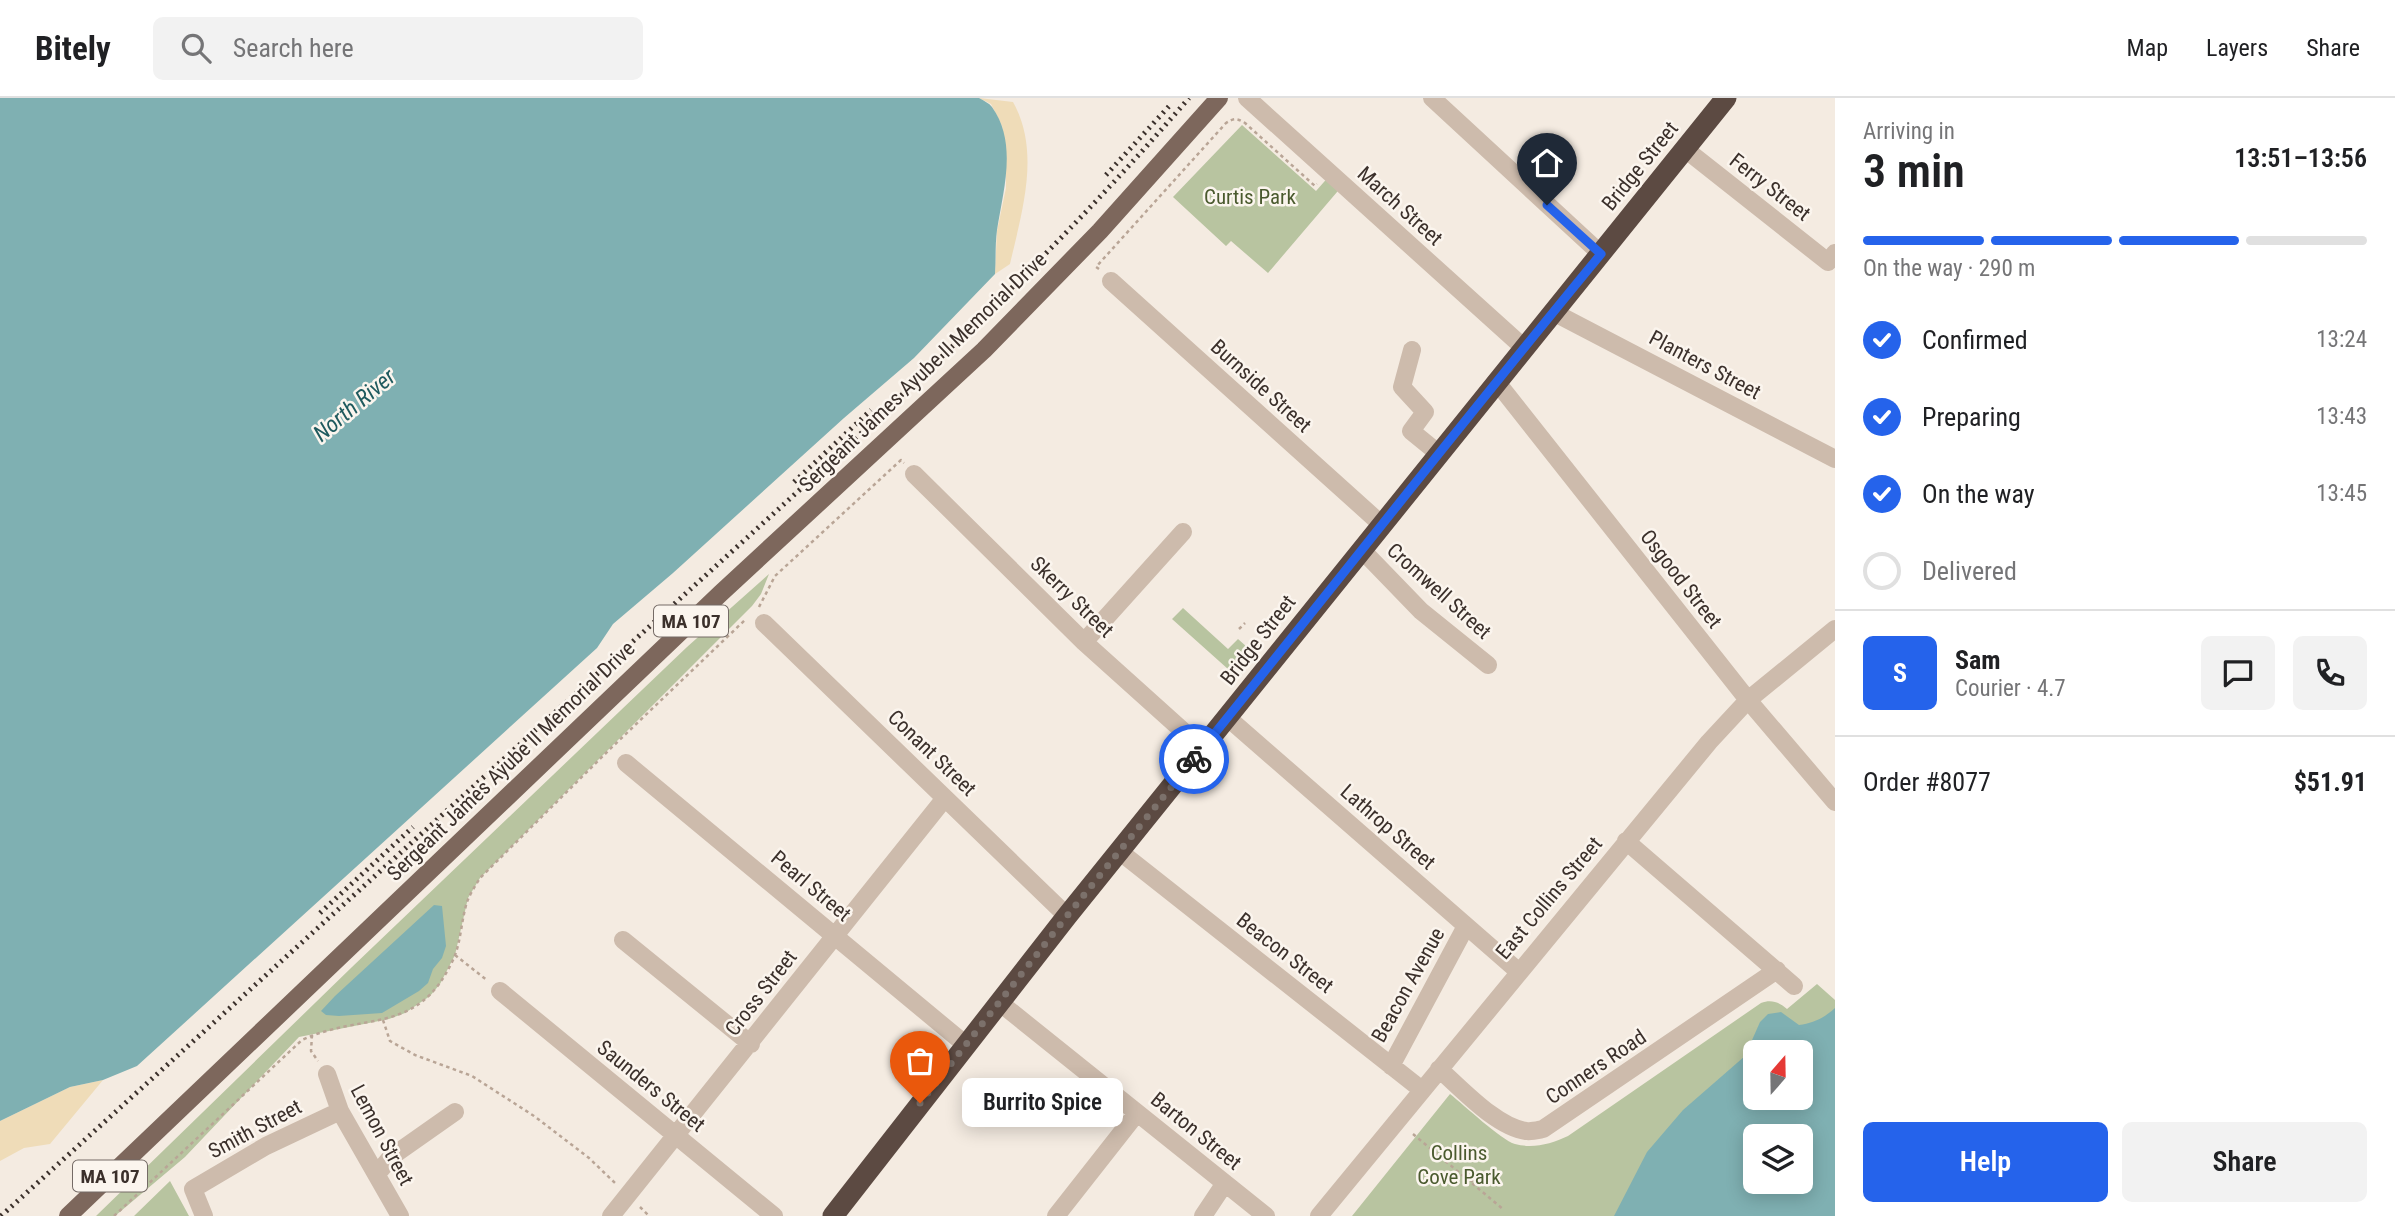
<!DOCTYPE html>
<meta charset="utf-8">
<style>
body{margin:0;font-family:"Roboto Condensed",sans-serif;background:#f2f2f2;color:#202124;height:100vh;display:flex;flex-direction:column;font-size:26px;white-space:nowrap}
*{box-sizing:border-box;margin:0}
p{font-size:23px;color:#757577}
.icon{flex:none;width:38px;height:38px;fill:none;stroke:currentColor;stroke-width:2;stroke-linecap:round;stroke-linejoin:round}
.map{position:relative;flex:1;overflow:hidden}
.details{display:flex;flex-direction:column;background:#fff;width:560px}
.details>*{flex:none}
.needle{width:46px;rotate:20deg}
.tools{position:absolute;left:1743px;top:942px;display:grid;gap:14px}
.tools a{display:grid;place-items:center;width:70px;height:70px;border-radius:10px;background:#fff;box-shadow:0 4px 18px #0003;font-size:35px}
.pin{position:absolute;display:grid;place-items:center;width:60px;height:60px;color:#fff;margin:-72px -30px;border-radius:50% 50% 50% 0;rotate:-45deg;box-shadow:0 0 7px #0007}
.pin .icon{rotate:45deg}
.courier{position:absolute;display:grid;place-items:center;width:70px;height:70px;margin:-35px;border:5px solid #2563eb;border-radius:50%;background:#fff;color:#222;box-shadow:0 2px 9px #0007}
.bubble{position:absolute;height:49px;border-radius:10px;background:#fff;box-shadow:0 4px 18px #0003;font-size:23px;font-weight:600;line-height:49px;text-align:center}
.overview em{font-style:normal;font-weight:600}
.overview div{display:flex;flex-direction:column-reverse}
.overview{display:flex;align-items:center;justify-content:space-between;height:119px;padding:0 28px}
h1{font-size:46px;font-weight:600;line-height:52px}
.bar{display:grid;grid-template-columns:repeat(4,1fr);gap:10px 7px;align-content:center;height:84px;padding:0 28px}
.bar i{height:9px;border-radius:5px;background:#e0e0e0}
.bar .selected{background:#2563eb}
.bar p{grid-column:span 4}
.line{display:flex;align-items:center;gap:18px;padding:0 28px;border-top:2px solid #e0e0e0}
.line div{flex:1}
.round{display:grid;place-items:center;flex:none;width:74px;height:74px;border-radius:10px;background:#f2f2f2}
ol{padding:0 28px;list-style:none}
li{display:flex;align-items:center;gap:21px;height:77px}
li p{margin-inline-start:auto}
li .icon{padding:7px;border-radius:50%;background:#2563eb;color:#fff;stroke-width:4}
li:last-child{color:#757577}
li i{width:38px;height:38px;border:4px solid #e0e0e0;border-radius:50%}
.cta{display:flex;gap:14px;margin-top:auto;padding:14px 28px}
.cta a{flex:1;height:80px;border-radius:10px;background:#2563eb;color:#fff;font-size:28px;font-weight:600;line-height:80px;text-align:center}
.cta a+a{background:#f2f2f2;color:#202124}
header{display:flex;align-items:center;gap:42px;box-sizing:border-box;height:98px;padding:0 35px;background:#fff;border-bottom:2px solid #e0e0e0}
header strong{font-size:33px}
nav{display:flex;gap:38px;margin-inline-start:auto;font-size:24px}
.search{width:490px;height:63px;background:#f2f2f2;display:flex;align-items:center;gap:18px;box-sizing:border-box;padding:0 24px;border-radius:10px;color:#757577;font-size:26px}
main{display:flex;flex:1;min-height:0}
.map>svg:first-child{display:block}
</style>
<header>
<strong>Bitely</strong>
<div class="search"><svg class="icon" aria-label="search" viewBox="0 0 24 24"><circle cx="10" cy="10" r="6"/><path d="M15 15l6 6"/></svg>Search here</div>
<nav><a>Map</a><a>Layers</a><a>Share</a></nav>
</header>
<main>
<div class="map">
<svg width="1835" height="1118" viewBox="0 0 1835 1118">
<rect width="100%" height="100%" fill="#f4ebe1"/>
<path fill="#b8c4a0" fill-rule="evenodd" d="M1242 27 1316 93 1331 76 1343 87 1268 175 1231 143 1226 148 1173 99Z
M769 476 761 496 752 508 480 780 468 800 455 857 440 886 430 898 405 915 389 921 299 939 185 1059 115 1118H96L352 869 687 549Z
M1183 510 1228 551 1238 541 1256 557 1238 580 1172 521Z
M1817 886 1835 902V1118H1352L1450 996C1464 1007 1501 1042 1515 1046 1533 1051 1551 1046 1568 1038L1761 905C1771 901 1779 904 1787 911ZM1755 954H1801V999H1755ZM1755 1038H1801V1083H1755Z
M170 1083 189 1118H134Z"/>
<path fill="#efdcb8" d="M979 0 1013 4C1041 54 1022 113 1010 166L995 176 997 133 1006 90V51L1002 28 991 6Z
M103 982 50 1046 24 1050 0 1063V1023L70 989Z"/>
<path fill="#7fb0b2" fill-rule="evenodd" d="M0 0H979C984 3 989 5 992 9 1018 45 1003 93 997 132 995 147 996 162 995 176L914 260 844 320 673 475 613 526 597 550 137 968 103 982 70 989 0 1023Z
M434 807 442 808 446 848 442 860 433 871 428 885 419 893 382 915 339 918 326 917 321 913 335 898Z
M1835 910V1118H1614L1647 1054 1683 1012 1745 958 1760 924 1768 916 1781 914 1799 927C1814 925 1824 920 1835 910ZM1755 954H1801V999H1755ZM1755 1038H1801V1083H1755Z"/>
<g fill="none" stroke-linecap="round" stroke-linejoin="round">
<path stroke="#b9a596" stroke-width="2.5" stroke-dasharray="3.5 3.5" stroke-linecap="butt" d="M1099 171 1096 169 1226 25C1234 20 1237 20 1245 25L1315 88 1317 86
M759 509 775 478 901 362 904 365
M1239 531 1245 525
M455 857 488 883
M383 922 390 943 415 957 472 978 534 1018 589 1060 615 1085
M312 937 311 953 318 963
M1413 1036 1504 1112
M1471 1084 1476 1078
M640 1109 649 1118
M114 1118 302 942C364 913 417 939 453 862 461 845 461 823 467 804 470 796 475 788 480 780L609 652 746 521"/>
<path stroke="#cdbbac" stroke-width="18" d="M1247 0 1523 249
M1432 0 1601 156
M1685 51 1828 164 1835 155
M1111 183 1381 426
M1553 214 1835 361
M1412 252 1402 289 1425 314 1411 333 1438 355
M1496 283 1748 602 1835 704
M914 376 1084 544 1203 651
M1361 451 1421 513 1488 567
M764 525 1067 818
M1084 544 1183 434
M1228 620 1518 873
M626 665 966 947
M1626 743 1794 888
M1119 753 1422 992
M623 842 751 946
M500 893 774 1118
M999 904 1266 1118
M1391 968 1466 828
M1439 971C1461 990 1496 1029 1526 1033 1531 1034 1538 1032 1543 1031L1777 872
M327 976 340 1013 400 1118
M377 1076 391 1059 455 1014
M204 1118 193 1091 266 1048 340 1013
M611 1118 945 700
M1056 1118 1137 1015
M1203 1118 1225 1085
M1319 1118 1709 644 1748 602 1835 531"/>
<path stroke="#7d675c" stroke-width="18" d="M68 1118 721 495 984 252 1100 133 1219 0"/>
<path stroke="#5c4a42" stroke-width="21" d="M833 1118 1067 818 1726 0"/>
<path stroke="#3b302b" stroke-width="5" stroke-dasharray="2 5" stroke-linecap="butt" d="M1106 77 1172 5
M794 384 871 312
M320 815 413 729
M1 1118 827 367C953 250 1077 130 1189 0"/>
</g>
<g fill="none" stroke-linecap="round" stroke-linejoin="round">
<path stroke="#7c716b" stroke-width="7" stroke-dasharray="0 12.6" d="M920 1005 1067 818 1194 661"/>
<path stroke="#2563eb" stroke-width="9" d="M1194 661C1330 493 1463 323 1601 156L1547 107"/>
</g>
<g text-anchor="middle" stroke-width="5" stroke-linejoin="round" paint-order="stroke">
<g fill="#fbf5ee" stroke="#756b66" stroke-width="2">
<rect x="654" y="507.5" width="74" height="31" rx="5"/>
<rect x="73" y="1062.5" width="74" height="31" rx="5"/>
</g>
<g font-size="19" font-weight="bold" fill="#3b302b">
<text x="691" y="530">MA 107</text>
<text x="110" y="1085">MA 107</text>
</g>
<g font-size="21" fill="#3b302b" stroke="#fbf5ee">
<text transform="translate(1640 68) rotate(-51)" y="7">Bridge Street</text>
<text transform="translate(1770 89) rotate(38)" y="7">Ferry Street</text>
<text transform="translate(1400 108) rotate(42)" y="7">March Street</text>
<text transform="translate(1705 267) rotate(28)" y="7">Planters Street</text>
<text transform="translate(923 274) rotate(-44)" y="7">Sergeant James Ayube II Memorial Drive</text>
<text transform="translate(1261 288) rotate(42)" y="7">Burnside Street</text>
<text transform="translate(1681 481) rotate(52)" y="7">Osgood Street</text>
<text transform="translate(1439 493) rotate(42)" y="7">Cromwell Street</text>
<text transform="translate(1072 499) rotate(44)" y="7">Skerry Street</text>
<text transform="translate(1258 542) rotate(-52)" y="7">Bridge Street</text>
<text transform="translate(932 655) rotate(44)" y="7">Conant Street</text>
<text transform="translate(511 663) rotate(-44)" y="7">Sergeant James Ayube II Memorial Drive</text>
<text transform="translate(1388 729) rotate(41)" y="7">Lathrop Street</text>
<text transform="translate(811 788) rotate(40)" y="7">Pearl Street</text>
<text transform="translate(1549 800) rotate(-50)" y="7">East Collins Street</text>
<text transform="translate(1285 855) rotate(38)" y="7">Beacon Street</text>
<text transform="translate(1408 887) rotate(-61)" y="7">Beacon Avenue</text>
<text transform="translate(761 895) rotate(-52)" y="7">Cross Street</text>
<text transform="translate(1596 969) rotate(-34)" y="7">Conners Road</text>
<text transform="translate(651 988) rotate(39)" y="7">Saunders Street</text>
<text transform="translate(255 1031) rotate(-28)" y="7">Smith Street</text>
<text transform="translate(1196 1033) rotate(39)" y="7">Barton Street</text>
<text transform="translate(382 1037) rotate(62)" y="7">Lemon Street</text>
</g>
<g font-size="21" fill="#4a5a2e" stroke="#fbf5ee">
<text x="1250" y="106">Curtis Park</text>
<text x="1459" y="1062">Collins<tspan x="1459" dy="24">Cove Park</tspan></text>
</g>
<g font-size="23" font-style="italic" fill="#1f5a5e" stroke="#fbf5ee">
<text transform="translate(354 307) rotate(-40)" y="8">North River</text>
</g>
</g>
</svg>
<div class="tools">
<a><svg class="needle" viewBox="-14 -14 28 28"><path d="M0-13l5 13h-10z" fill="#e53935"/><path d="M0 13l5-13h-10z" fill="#757577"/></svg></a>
<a><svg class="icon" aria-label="layers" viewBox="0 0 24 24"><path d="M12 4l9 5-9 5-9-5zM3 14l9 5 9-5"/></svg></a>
</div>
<div class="pin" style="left:920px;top:1005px;background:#ea580c"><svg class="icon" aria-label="bag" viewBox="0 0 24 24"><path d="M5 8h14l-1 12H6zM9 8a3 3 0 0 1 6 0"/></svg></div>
<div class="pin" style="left:1547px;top:107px;background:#1f2937"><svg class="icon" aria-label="home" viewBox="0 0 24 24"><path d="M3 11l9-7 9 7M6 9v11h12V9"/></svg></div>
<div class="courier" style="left:1194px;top:661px"><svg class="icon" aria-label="bike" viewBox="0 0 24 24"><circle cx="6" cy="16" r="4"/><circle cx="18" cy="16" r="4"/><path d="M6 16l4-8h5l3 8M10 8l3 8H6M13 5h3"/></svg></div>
<div class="bubble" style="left:962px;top:980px;width:161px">Burrito Spice</div>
</div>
<section class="details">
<div class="overview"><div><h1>3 min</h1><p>Arriving in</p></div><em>13:51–13:56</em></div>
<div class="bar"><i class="selected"></i><i class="selected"></i><i class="selected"></i><i></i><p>On the way · 290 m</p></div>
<ol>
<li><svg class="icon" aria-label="check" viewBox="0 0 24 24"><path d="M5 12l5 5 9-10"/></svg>Confirmed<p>13:24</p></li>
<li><svg class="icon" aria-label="check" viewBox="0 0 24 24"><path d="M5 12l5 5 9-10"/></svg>Preparing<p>13:43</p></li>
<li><svg class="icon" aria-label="check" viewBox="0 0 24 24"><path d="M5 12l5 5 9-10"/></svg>On the way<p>13:45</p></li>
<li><i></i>Delivered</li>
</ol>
<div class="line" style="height:126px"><b class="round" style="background:#2563eb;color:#fff">S</b><div><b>Sam</b><p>Courier · 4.7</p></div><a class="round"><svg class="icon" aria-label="chat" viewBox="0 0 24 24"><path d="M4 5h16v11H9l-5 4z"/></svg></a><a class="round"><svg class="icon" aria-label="phone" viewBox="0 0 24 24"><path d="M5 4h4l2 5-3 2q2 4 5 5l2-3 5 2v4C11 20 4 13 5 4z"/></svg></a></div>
<div class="line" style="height:91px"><div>Order #8077</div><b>$51.91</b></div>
<div class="cta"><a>Help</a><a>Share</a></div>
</section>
</main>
